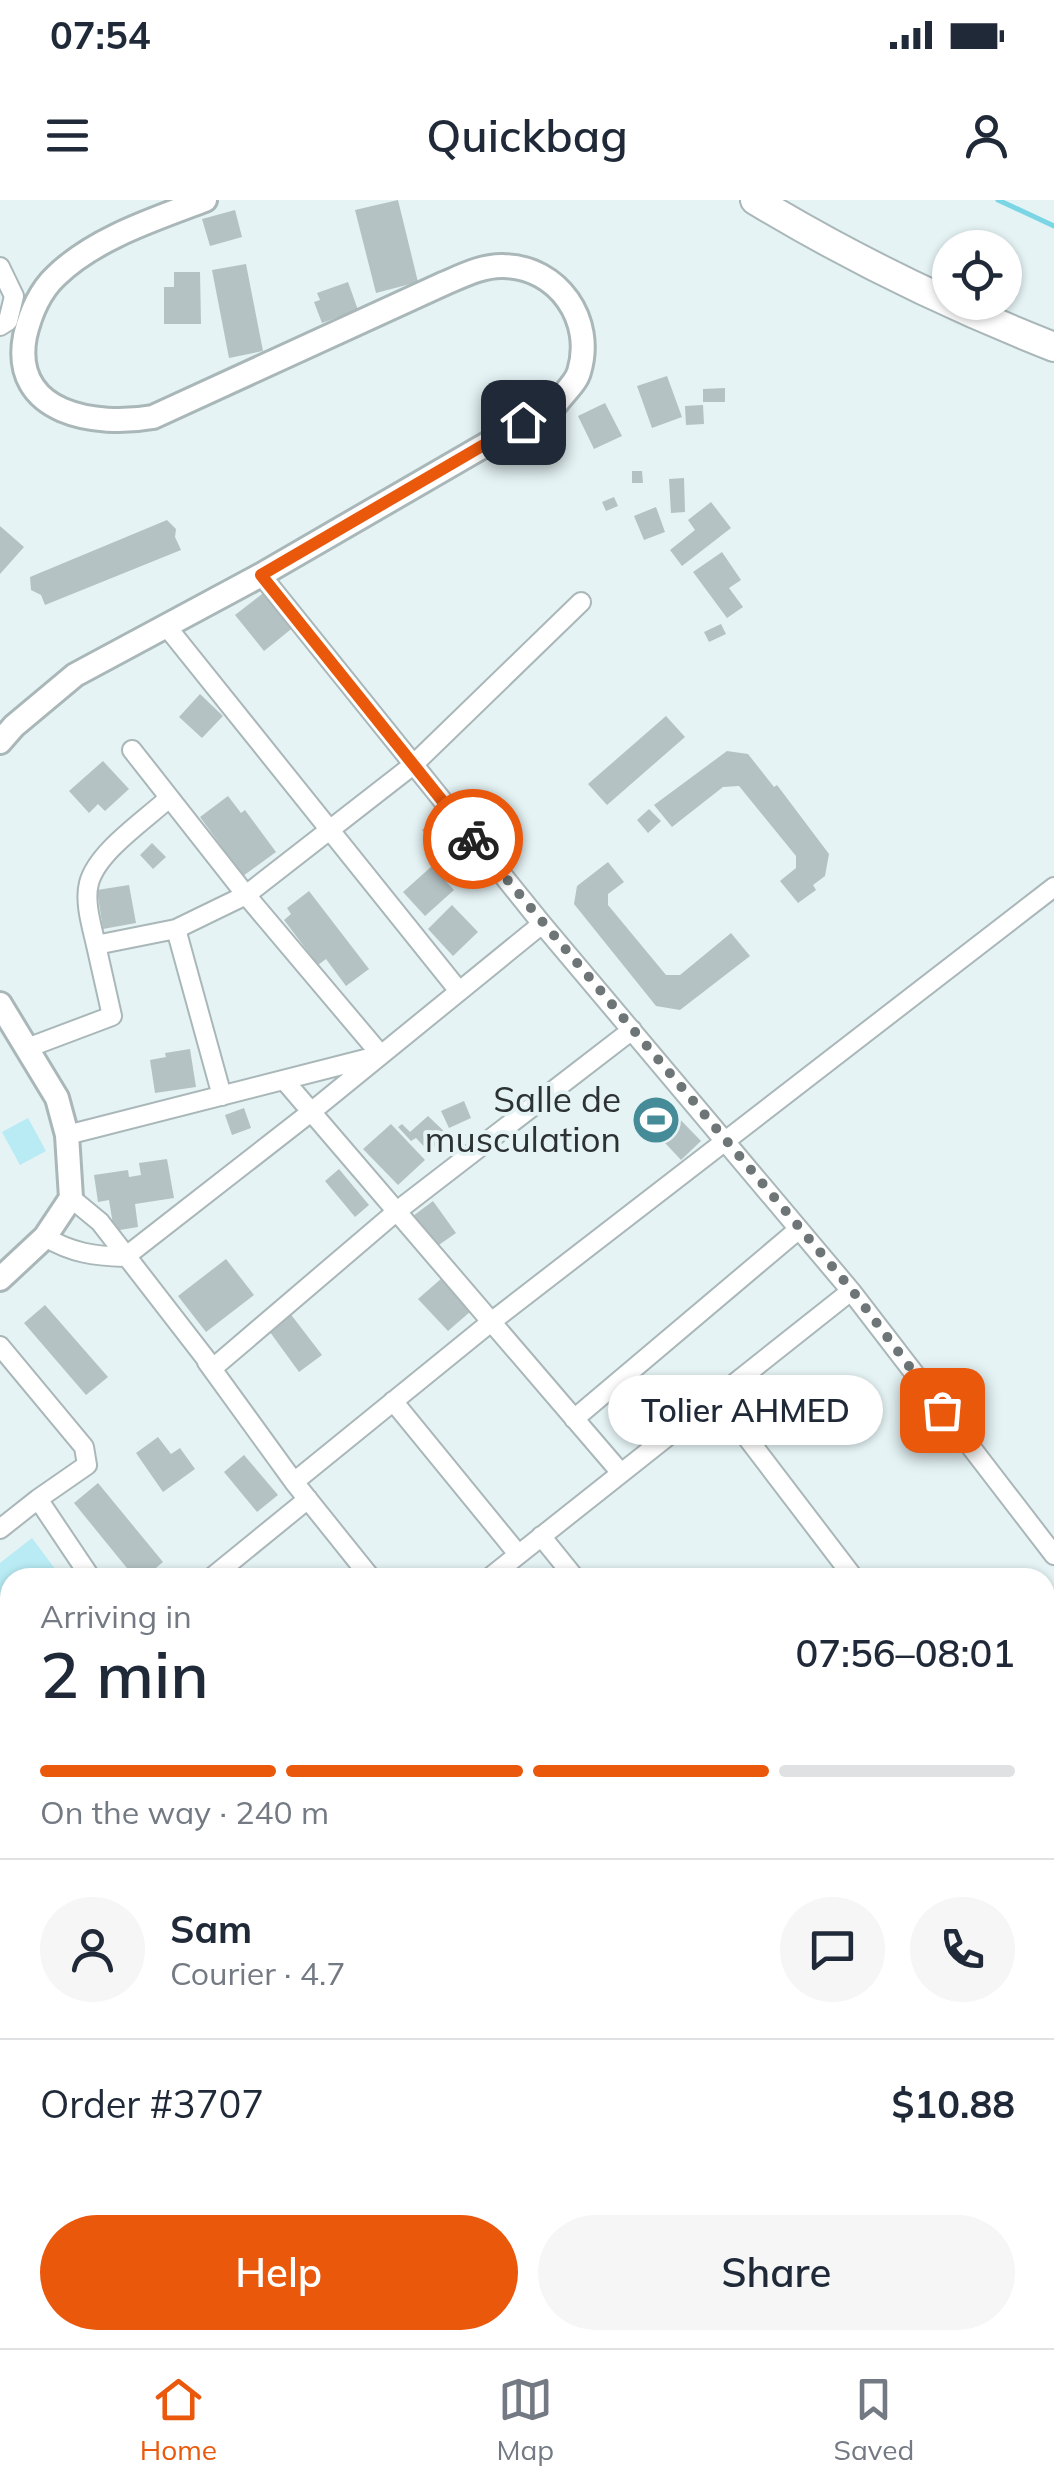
<!DOCTYPE html>
<meta charset="utf-8">
<style>
body{margin:0;font-family:Mulish,sans-serif;background:#f6f6f7;color:#1f2937;height:100vh;display:flex;flex-direction:column;font-size:38px;white-space:nowrap}
*{box-sizing:border-box;margin:0}
p{font-size:32px;color:#747a83}
.icon{flex:none;width:55px;height:55px;fill:none;stroke:currentColor;stroke-width:2;stroke-linecap:round;stroke-linejoin:round}
.map{position:relative;flex:1;overflow:hidden}
.panel{position:absolute;left:0px;top:1368px;width:1055px;height:782px;display:flex;flex-direction:column;background:#fff;border-radius:30px 30px 0 0;box-shadow:0 2px 8px #0004}
.panel>*{flex:none}
.controls{position:absolute;left:932px;top:30px;display:grid;gap:20px}
.controls a{display:grid;place-items:center;width:90px;height:90px;border-radius:50%;background:#fff;box-shadow:0 2px 8px #0004;font-size:50px}
.pin{position:absolute;display:grid;place-items:center;width:85px;height:85px;color:#fff;margin:-42px;border-radius:20px;box-shadow:0 5px 15px #0006}
.courier{position:absolute;display:grid;place-items:center;width:100px;height:100px;margin:-50px;border:8px solid #ea580c;border-radius:50%;background:#fff;color:#222;box-shadow:0 2px 12px #0007}
.bubble{position:absolute;height:70px;border-radius:35px;background:#fff;box-shadow:0 2px 8px #0004;font-size:32px;font-weight:600;line-height:70px;text-align:center}
.summary em{font-style:normal;font-weight:600}
.summary div{display:flex;flex-direction:column-reverse}
.summary{display:flex;align-items:center;justify-content:space-between;height:170px;padding:0 40px}
h1{font-size:65px;font-weight:600;line-height:75px}
.bar{display:grid;grid-template-columns:repeat(4,1fr);gap:15px 10px;align-content:center;height:120px;padding:0 40px}
.bar i{height:12px;border-radius:8px;background:#e0e1e3}
.bar .current{background:#ea580c}
.bar p{grid-column:span 4}
.line{display:flex;align-items:center;gap:25px;padding:0 40px;border-top:2px solid #e0e1e3}
.line div{flex:1}
.round{display:grid;place-items:center;flex:none;width:105px;height:105px;border-radius:52px;background:#f6f6f7}
.action{display:flex;gap:20px;margin-top:auto;padding:20px 40px}
.action a{flex:1;height:115px;border-radius:60px;background:#ea580c;color:#fff;font-size:40px;font-weight:600;line-height:115px;text-align:center}
.action a+a{background:#f6f6f7;color:#1f2937}
.status{display:flex;justify-content:space-between;align-items:center;height:70px;padding:0 50px;background:#fff;direction:ltr}
.status svg{height:28px;fill:currentColor}
header{display:flex;justify-content:space-between;align-items:center;height:130px;padding:0 40px;background:#fff;font-size:45px;font-weight:600}
.tab-bar{display:flex;justify-content:space-around;align-items:center;height:140px;border-top:2px solid #e0e1e3;background:#fff;font-size:28px;color:#747a83}
.tab-bar a{display:grid;justify-items:center;gap:5px}
.tab-bar .current{color:#ea580c}
.map>svg:first-child{display:block}
</style>
<div class="status"><b>07:54</b><svg viewBox="0 0 49 12"><path d="M0 12V9h3v3zM5 12V6h3v6zM10 12V3h3v9zM15 12V0h3v12zM26 1h20v11H26zM47 4h2v5h-2z"/></svg></div>
<header><svg class="icon" aria-label="menu" viewBox="0 0 24 24"><path d="M4 6h16M4 12h16M4 18h16"/></svg>Quickbag<svg class="icon" aria-label="person" viewBox="0 0 24 24"><circle cx="12" cy="8" r="4"/><path d="M4 21q1-7 8-7t8 7"/></svg></header>
<div class="map">
<svg width="1054" height="2148" viewBox="0 0 1054 2148">
<rect width="100%" height="100%" fill="#e5f3f5"/>
<path fill="#b8ebf4" d="M28 918 46 951 20 965 2 932Z
M32 1338 61 1377 10 1378V1537L0 1545V1363Z"/>
<g fill="none" stroke-linecap="round" stroke-linejoin="round">
<path stroke="#7ad5e5" stroke-width="5" d="M998 0 1054 26"/>
</g>
<path fill="#b5c2c4" d="M398 0 418 82 376 93 355 10Z
M235 10 242 37 210 46 202 19Z
M246 64 263 151 229 158 212 70Z
M174 72H200L201 124H164V87H174Z
M348 82 358 110 322 123 314 102 320 100 317 93Z
M667 176 682 217 652 228 637 186Z
M725 188V202H703V189Z
M605 203 622 236 594 249 578 216Z
M703 205 704 224 686 225 685 206Z
M632 271H642L643 283H632Z
M684 278 685 312 671 313 669 279Z
M614 297 618 306 606 311 602 302Z
M711 302 731 328 682 366 670 350 695 330 688 320Z
M656 307 665 332 644 340 634 316Z
M167 320 176 329 175 337 181 350 45 405 41 395 31 390 30 377Z
M0 326 24 347 0 374Z
M722 352 741 380 729 388 743 407 727 418 693 372Z
M266 391 295 426 264 451 235 415Z
M721 424 726 434 709 442 704 432Z
M200 494 223 516 202 538 179 517Z
M666 516 685 537 607 605 588 584Z
M727 551 748 554 774 587 777 585 829 654 825 676 813 685 816 690 798 703 780 681 796 668V656L739 586 723 587 672 627 654 605Z
M103 561 129 589 105 611 98 604 89 613 69 591Z
M228 596 241 613 245 610 276 652 243 676 200 617Z
M649 609 661 621 648 633 637 620Z
M441 613 464 639 444 656 422 630Z
M152 643 166 657 153 669 140 655Z
M608 662 624 682 608 694V705L666 775H680L731 733 750 756 680 810 656 806 574 704 577 686Z
M432 666 454 690 425 716 403 692Z
M129 685 136 723 103 729 97 690Z
M309 691 369 769 346 786 326 759 318 765 284 720 291 714 287 708Z
M452 705 478 732 453 756 428 729Z
M190 849 196 887 155 893 150 860 166 857 165 853Z
M464 901 471 918 449 928 441 911Z
M244 908 251 928 232 935 225 915Z
M670 909 701 941 681 960 651 928Z
M428 916 448 935 429 952 416 938 411 941 398 927 402 924 410 932Z
M391 924 425 960 398 985 363 949Z
M167 959 174 998 135 1004 138 1027 114 1031 109 1000 98 1002 94 975 128 970 129 977 141 975 139 963Z
M339 969 369 1005 355 1017 325 981Z
M433 1001 456 1033 436 1047 413 1016Z
M226 1059 254 1095 206 1132 178 1096Z
M442 1078 471 1111 448 1131 418 1099Z
M45 1105 108 1177 86 1195 24 1123Z
M289 1112 322 1155 299 1172 267 1128Z
M158 1237 171 1254 180 1248 195 1269 163 1292 136 1253Z
M244 1255 278 1295 257 1312 224 1272Z
M98 1283 163 1362 144 1378H135L74 1303Z
M0 1672 10 1685V1732L0 1739Z
M4 1845 10 1851V1906L3 1899 9 1894 0 1885V1849Z
M1045 1902 1054 1913V1969L1045 1958Z
M1045 1972 1054 1984V2012L1045 2019Z
M10 2026V2055L0 2061V2032Z
M210 2140H243L247 2148H214Z
M470 2140H504L495 2148H461Z
M557 2140H587L589 2143 582 2148H563Z
M670 2140H714L721 2148H661Z
M805 2140H866L872 2148H811Z"/>
<g fill="none" stroke-linecap="round" stroke-linejoin="round">
<g stroke="#aab7b9" stroke-width="22">
<path id="minor" d="M0 67 14 96 8 121 0 126
M261 375 542 724 851 1091 1054 1355
M167 427 459 791
M176 729 246 695 413 565 581 402
M96 745C92 727 84 702 89 683 97 652 145 620 169 598
M27 848 112 816 96 745 176 729 222 896
M284 880 621 1273
M67 935 381 855 246 695 132 550
M71 998 100 1022 213 1168 397 1011 632 830
M45 1037C72 1053 94 1056 125 1057L311 912 542 724
M0 1146 84 1247 87 1265 38 1299 91 1378
M207 1162 294 1282 371 1378
M716 1197 854 1378
M393 1201 518 1354
M574 1219 799 1029
M294 1282 491 1122 1054 687
M0 1329 38 1299
M541 1336 575 1378
M211 1378 308 1299
M489 1378 851 1091
M1045 1762 1054 1759
M0 1776 10 1768
M1045 1827 1054 1820
M1045 2045 1054 2037
M0 2100 10 2092
M0 2115 10 2128
M19 2140 26 2148
M967 2140 973 2148
M525 2148 535 2140
M649 2148 659 2140"/>
</g>
<g stroke="#aab7b9" stroke-width="25">
<path id="tertiary" d="M1045 1601 1054 1593
M371 2148 380 2140"/>
</g>
<g stroke="#aab7b9" stroke-width="28">
<path id="secondary" d="M0 542 14 526 75 475 261 375 556 204C563 194 576 183 579 172 595 120 558 67 504 66 483 65 462 76 443 84L153 217C97 227 10 215 25 136 30 115 40 91 56 76 95 38 155 19 205 0
M0 804 57 898 67 935 71 998 45 1037 0 1079
M0 1794 10 1806
M282 2140 288 2148"/>
</g>
<g stroke="#aab7b9" stroke-width="32">
<path id="primary" d="M755 0C851 58 950 106 1054 147"/>
</g>
<use href="#minor" stroke="#fff" stroke-width="18"/>
<use href="#tertiary" stroke="#fff" stroke-width="20"/>
<use href="#secondary" stroke="#fff" stroke-width="22"/>
<use href="#primary" stroke="#fff" stroke-width="28"/>
</g>
<g fill="none" stroke-linecap="round" stroke-linejoin="round">
<path stroke="#6d7576" stroke-width="10" stroke-dasharray="0 18" d="M473 639 852 1090 942 1210"/>
<path stroke="#ea580c" stroke-width="12" d="M473 639 261 375 523 222"/>
</g>
<defs>
<g id="stadium-disc" transform="scale(2.5)"><circle r="9.5" fill="#468c98" stroke="#e5f3f5"/><path d="M0-5a6.5 5 0 1 0 0 10a6.5 5 0 1 0 0-10ZM-3.5-1.8h7v3.6h-7Z" fill="#fff"/></g>
</defs>
<g fill-rule="evenodd">
<use href="#stadium-disc" x="656" y="920"/>
</g>
<g text-anchor="middle" stroke-width="8" stroke-linejoin="round" paint-order="stroke">
<g font-size="35" fill="#2c3132" stroke="#e5f3f5" text-anchor="end">
<text x="621" y="912">Salle de<tspan x="621" dy="40">musculation</tspan></text>
</g>
</g>
</svg>
<div class="controls">
<a><svg class="icon" aria-label="locate" viewBox="0 0 24 24"><circle cx="12" cy="12" r="6"/><path d="M12 2v4M12 18v4M2 12h4M18 12h4"/></svg></a>
</div>
<div class="pin" style="left:942px;top:1210px;background:#ea580c"><svg class="icon" aria-label="bag" viewBox="0 0 24 24"><path d="M5 8h14l-1 12H6zM9 8a3 3 0 0 1 6 0"/></svg></div>
<div class="pin" style="left:523px;top:222px;background:#1f2937"><svg class="icon" aria-label="home" viewBox="0 0 24 24"><path d="M3 11l9-7 9 7M6 9v11h12V9"/></svg></div>
<div class="courier" style="left:473px;top:639px"><svg class="icon" aria-label="bike" viewBox="0 0 24 24"><circle cx="6" cy="16" r="4"/><circle cx="18" cy="16" r="4"/><path d="M6 16l4-8h5l3 8M10 8l3 8H6M13 5h3"/></svg></div>
<div class="bubble" style="left:608px;top:1175px;width:275px">Tolier AHMED</div>
<section class="panel">
<div class="summary"><div><h1>2 min</h1><p>Arriving in</p></div><em>07:56–08:01</em></div>
<div class="bar"><i class="current"></i><i class="current"></i><i class="current"></i><i></i><p>On the way · 240 m</p></div>
<div class="line" style="height:180px"><a class="round"><svg class="icon" aria-label="person" viewBox="0 0 24 24"><circle cx="12" cy="8" r="4"/><path d="M4 21q1-7 8-7t8 7"/></svg></a><div><b>Sam</b><p>Courier · 4.7</p></div><a class="round"><svg class="icon" aria-label="chat" viewBox="0 0 24 24"><path d="M4 5h16v11H9l-5 4z"/></svg></a><a class="round"><svg class="icon" aria-label="phone" viewBox="0 0 24 24"><path d="M5 4h4l2 5-3 2q2 4 5 5l2-3 5 2v4C11 20 4 13 5 4z"/></svg></a></div>
<div class="line" style="height:130px"><div>Order #3707</div><b>$10.88</b></div>
<div class="action"><a>Help</a><a>Share</a></div>
</section>
</div>
<nav class="tab-bar">
<a class="current"><svg class="icon" aria-label="home" viewBox="0 0 24 24"><path d="M3 11l9-7 9 7M6 9v11h12V9"/></svg>Home</a>
<a><svg class="icon" aria-label="map" viewBox="0 0 24 24"><path d="M3 6l6-2 6 2 6-2v14l-6 2-6-2-6 2zM9 4v14M15 6v14"/></svg>Map</a>
<a><svg class="icon" aria-label="saved" viewBox="0 0 24 24"><path d="M7 4h10v16l-5-4-5 4z"/></svg>Saved</a>
</nav>
